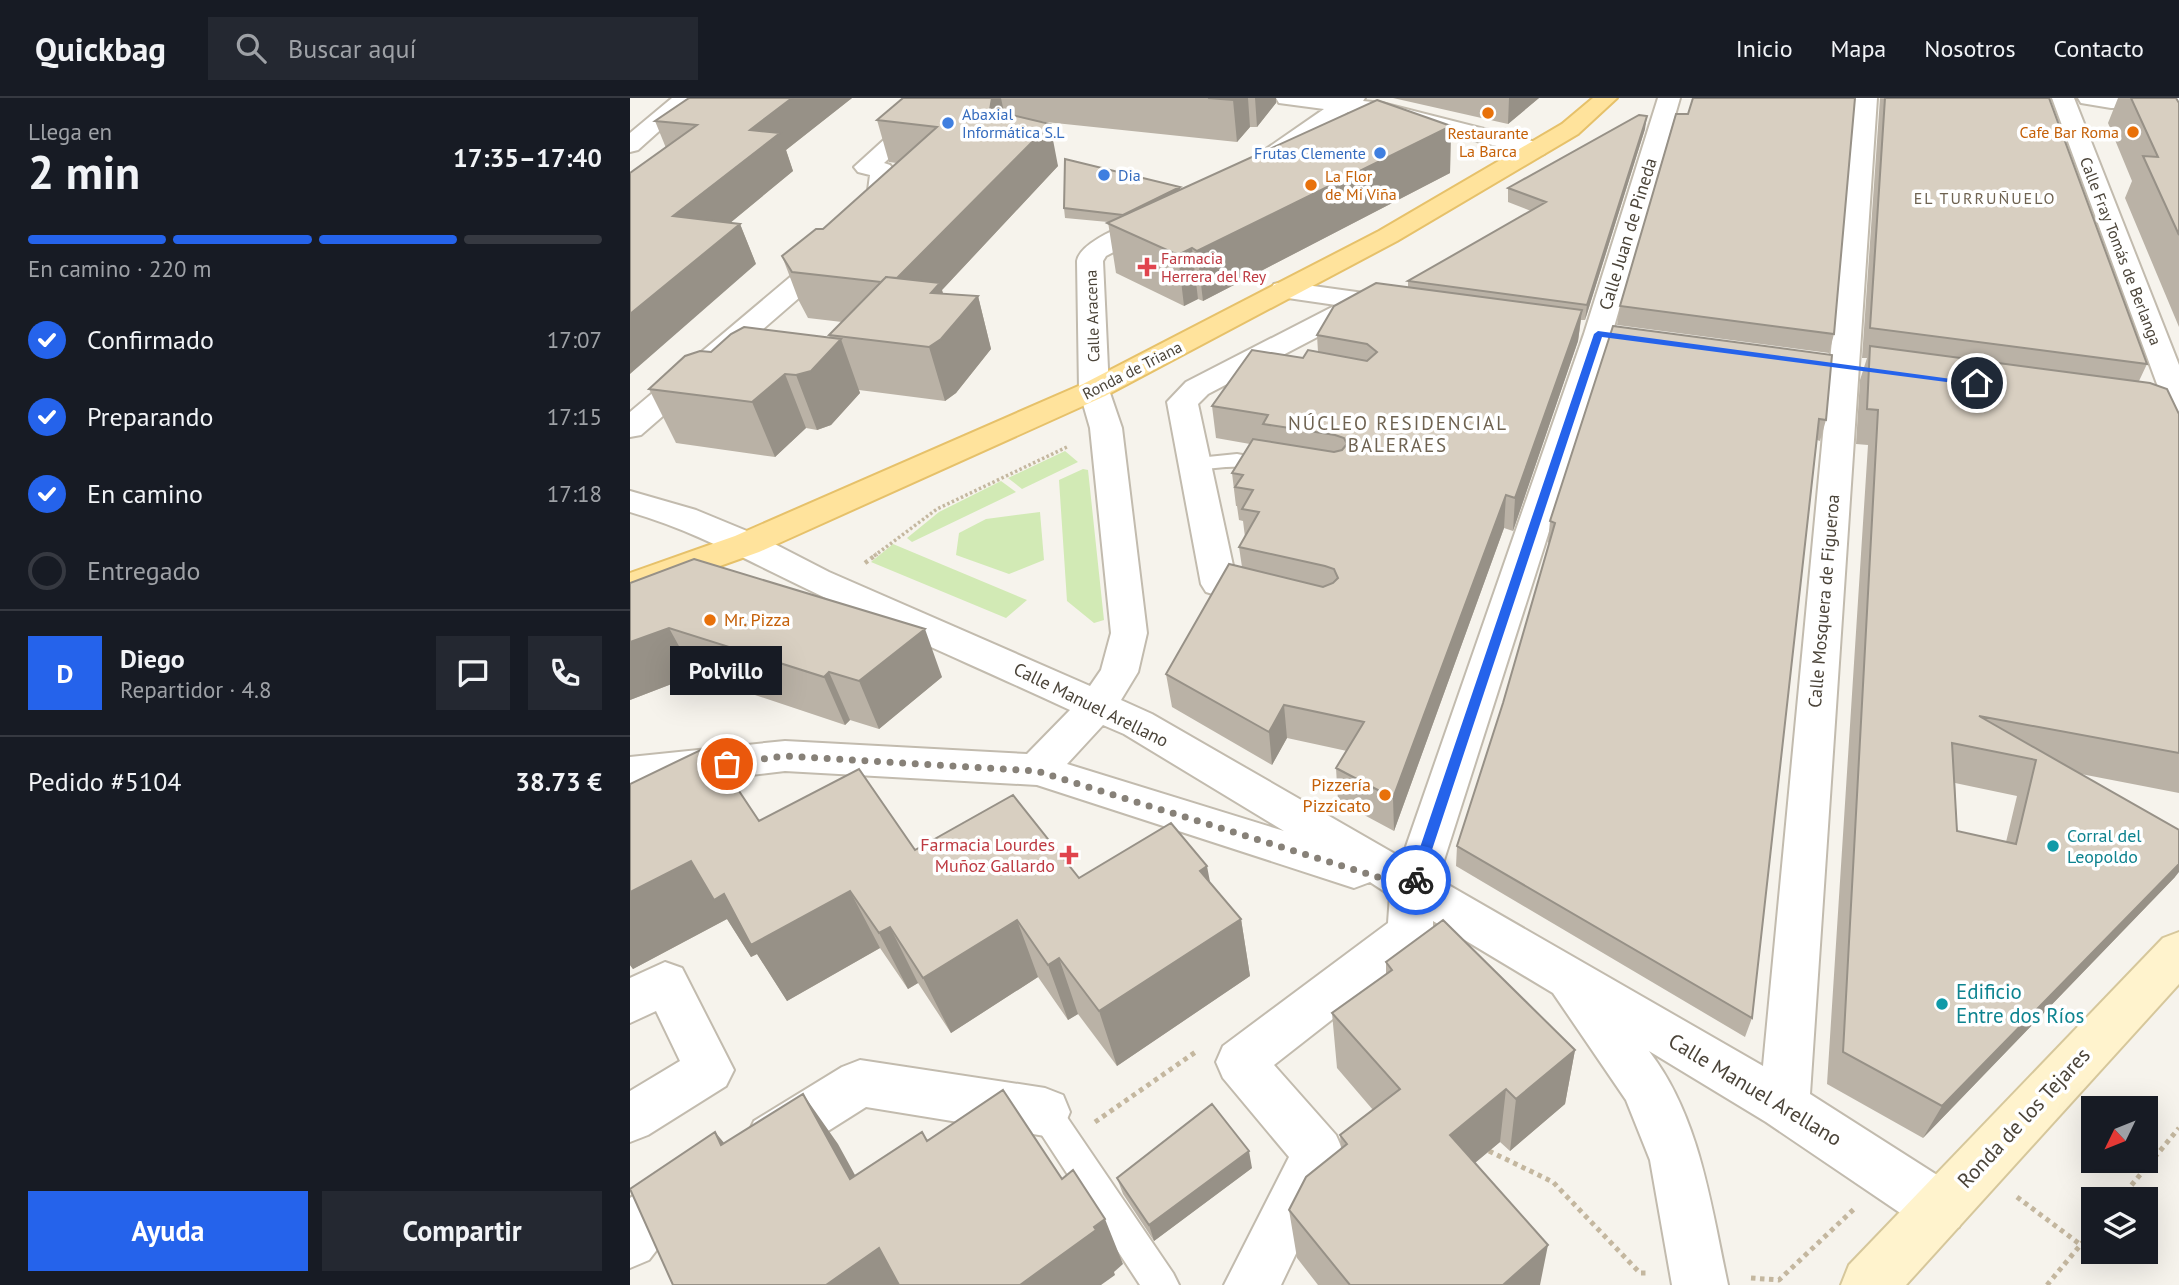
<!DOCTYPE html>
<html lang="es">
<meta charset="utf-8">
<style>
body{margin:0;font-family:"PT Sans",sans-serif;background:#242831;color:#f1f3f6;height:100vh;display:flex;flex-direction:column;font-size:26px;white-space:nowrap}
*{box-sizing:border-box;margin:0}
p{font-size:23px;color:#9ea1a6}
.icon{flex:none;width:38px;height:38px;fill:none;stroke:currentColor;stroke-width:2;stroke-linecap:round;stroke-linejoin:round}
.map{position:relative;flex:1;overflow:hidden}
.sheet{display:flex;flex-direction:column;background:#171b24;width:630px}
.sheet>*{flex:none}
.needle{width:46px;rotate:227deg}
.tools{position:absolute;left:1451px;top:998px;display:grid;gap:14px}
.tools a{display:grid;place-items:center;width:77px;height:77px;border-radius:0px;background:#171b24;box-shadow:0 7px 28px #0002;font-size:35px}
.pin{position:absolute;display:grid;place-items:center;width:60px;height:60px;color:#fff;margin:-30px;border:4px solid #fff;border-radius:50%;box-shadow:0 2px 7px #0007}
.courier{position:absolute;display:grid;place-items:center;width:70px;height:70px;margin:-35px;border:5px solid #2563eb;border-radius:50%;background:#fff;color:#222;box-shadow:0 2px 9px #0007}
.bubble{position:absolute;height:49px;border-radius:0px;background:#171b24;box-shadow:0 7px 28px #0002;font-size:23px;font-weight:700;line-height:49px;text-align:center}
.head em{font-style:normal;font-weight:700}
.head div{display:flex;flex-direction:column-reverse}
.head{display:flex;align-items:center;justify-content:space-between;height:119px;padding:0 28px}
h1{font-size:46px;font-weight:700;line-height:52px}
.bar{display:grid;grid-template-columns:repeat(4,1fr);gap:10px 7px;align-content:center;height:84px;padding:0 28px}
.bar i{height:9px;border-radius:5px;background:#363941}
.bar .active{background:#2563eb}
.bar p{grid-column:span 4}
.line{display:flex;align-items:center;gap:18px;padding:0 28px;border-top:2px solid #363941}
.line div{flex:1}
.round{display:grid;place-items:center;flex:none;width:74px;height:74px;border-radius:0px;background:#242831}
ol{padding:0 28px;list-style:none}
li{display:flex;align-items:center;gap:21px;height:77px}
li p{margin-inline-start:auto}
li .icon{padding:7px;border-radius:50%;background:#2563eb;color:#fff;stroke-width:4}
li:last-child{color:#9ea1a6}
li i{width:38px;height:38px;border:4px solid #363941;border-radius:50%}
.primary-button{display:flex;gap:14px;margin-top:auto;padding:14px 28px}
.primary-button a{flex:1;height:80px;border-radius:0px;background:#2563eb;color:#fff;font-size:28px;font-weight:700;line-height:80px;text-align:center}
.primary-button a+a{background:#242831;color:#f1f3f6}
header{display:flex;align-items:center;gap:42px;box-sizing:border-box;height:98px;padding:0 35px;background:#171b24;border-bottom:2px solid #363941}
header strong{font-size:33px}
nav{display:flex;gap:38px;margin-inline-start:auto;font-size:24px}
.search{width:490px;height:63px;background:#242831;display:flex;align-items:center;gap:18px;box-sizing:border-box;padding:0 24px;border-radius:0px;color:#9ea1a6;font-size:26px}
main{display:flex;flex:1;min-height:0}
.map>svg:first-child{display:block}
</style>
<header>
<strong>Quickbag</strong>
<div class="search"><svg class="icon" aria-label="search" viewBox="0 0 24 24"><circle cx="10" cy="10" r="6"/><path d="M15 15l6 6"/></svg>Buscar aquí</div>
<nav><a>Inicio</a><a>Mapa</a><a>Nosotros</a><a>Contacto</a></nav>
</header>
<main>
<section class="sheet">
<div class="head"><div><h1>2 min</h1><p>Llega en</p></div><em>17:35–17:40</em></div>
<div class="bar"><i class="active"></i><i class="active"></i><i class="active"></i><i></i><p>En camino · 220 m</p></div>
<ol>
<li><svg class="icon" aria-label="check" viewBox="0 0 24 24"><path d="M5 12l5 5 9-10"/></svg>Confirmado<p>17:07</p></li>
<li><svg class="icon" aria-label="check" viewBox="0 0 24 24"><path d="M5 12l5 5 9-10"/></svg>Preparando<p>17:15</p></li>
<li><svg class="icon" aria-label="check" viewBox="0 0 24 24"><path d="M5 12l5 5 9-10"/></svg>En camino<p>17:18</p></li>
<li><i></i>Entregado</li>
</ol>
<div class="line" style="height:126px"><b class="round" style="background:#2563eb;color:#fff">D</b><div><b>Diego</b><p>Repartidor · 4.8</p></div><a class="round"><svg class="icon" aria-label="chat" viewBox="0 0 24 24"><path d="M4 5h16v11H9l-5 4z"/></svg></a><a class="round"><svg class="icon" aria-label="phone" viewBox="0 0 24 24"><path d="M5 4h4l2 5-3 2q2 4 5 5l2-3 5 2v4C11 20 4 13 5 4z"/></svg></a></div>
<div class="line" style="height:91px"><div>Pedido #5104</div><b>38.73 €</b></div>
<div class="primary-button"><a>Ayuda</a><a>Compartir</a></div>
</section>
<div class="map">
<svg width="1549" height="1187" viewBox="0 0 1549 1187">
<rect width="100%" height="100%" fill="#f6f3ec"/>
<path fill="#d2eab5" d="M435 353 448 364 392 391 378 380Z
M453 371 458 372 474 522 464 525 437 503 429 382Z
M371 383 386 394 282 444 277 440 309 414Z
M410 414 414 462 379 476 326 457 329 435 356 421Z
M263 446 397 502 376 520 241 464Z"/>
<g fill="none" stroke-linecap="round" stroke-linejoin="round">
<g stroke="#c2bbae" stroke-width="4">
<path id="lane" d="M607 356 650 364 653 368 650 372C637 376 623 370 610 369 593 367 575 374 558 369L555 365 558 361Z
M415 999 426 1003 543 1175 549 1187H510L404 1025 399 1014 404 1003Z"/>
</g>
<g stroke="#c2bbae" stroke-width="4">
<path id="street" d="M42 0H66L8 52 0 54V35Z
M300 0H324L254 65 260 67 264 72 260 110 257 115 208 166 11 337 0 339V314L190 154 236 108 240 77 228 74 224 69Z
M646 0H735L733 3 752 5 914 46 918 51 914 56 906 58 752 19 718 14 642 68H626L622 63 626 58 694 11 649 5Z
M1028 0H1050L982 236 808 781 1133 968 1225 0H1247L1180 996 1329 1091 1337 1110 1329 1129 1310 1136 1291 1129 1136 1024 1019 953C1070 1019 1081 1108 1098 1187H1042L1020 1062 996 1002 923 895 803 823V834L796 848 644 967 706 1037 714 1055 651 1187H594L659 1059 593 980 586 964 593 948 758 825 760 797 740 784 724 790 407 687 155 673 0 691V659L155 643 397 656 440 612C352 571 262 533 175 490 117 462 62 432 0 414V393L66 412 129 438 199 474 460 588 471 572 481 535 460 330 449 292 447 163C450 143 499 126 517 117L526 114 535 117 539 122 535 127 476 158 473 163 479 292 492 330 517 535 508 574 491 602 522 616 772 760 954 236ZM473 627 494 636 654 733 437 666Z
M1422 0H1444L1549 267V314L1538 311 1534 305Z
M1448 0H1549V9L1481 10 1451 5Z
M654 184 770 200 780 202 784 208 780 214 770 216 739 212 578 296 568 306 607 486 602 494 589 498 576 494 571 486 537 304 556 284 706 207 644 198 640 192 644 186Z
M35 864 52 870 104 972 96 988 18 1037 0 1044V993L50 963 26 913 0 925V880Z
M230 962 415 990 433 997 440 1014 433 1031 415 1038 236 1009 160 1057 142 1064 124 1057 116 1040 124 1023 212 969Z
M55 1067 74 1075 81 1093 74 1111 42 1132 19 1162 0 1170V1100L36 1075Z"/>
</g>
<g stroke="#d6c79b" stroke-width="4">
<path id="secondary" d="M1549 834V886L1276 1187H1211L1219 1167 1533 840Z"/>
</g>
<g stroke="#e6c16a" stroke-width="4">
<path id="primary" d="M963 0H987L948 36 767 143 475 298 129 454 0 500V475L105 438 453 286 749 133 932 26Z"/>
</g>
<path stroke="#c4b79f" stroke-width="3.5" stroke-dasharray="2.5 2.5" stroke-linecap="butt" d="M244 458 307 411 439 348"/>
<path stroke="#c4b79f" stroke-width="4.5" stroke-dasharray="3.5 3.5" stroke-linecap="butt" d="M235 465 247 456"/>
<path stroke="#c4b79f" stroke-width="5" stroke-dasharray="4.5 4.5" stroke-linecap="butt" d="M465 1024 567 953
M859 1053 923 1084 1010 1175H1018
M1387 1099 1451 1147
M1490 1101 1549 1030
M1121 1180 1149 1182 1224 1111
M1417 1187 1463 1132"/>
<use href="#lane" fill="#fff" fill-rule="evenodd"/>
<use href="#street" fill="#fff" fill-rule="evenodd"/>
<use href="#secondary" fill="#fff3cd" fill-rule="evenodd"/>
<use href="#primary" fill="#ffe39c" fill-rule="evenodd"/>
</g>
<path fill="#bab2a6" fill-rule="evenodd" d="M59 0H222L156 52 163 73 100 125 110 126 126 166 36 50 25 23Z
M273 0H646V5L627 29H620L607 44 406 23 428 68 312 192 313 196 348 198 361 251 326 295 315 303 229 292 230 295 201 327 187 332 176 330 145 359 46 345 19 291 81 254 200 240 199 237 212 224 178 220 169 203 152 158 193 131 267 65 259 64 247 22Z
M763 0H909L878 26Z
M1250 0H1419L1517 266 1509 283 1549 316V695L1451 676 1545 779 1293 1040 1197 986 1238 347 1226 346 1230 282 1237 260H1232ZM1325 685 1387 698 1376 744 1327 733Z
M1488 0H1546L1549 5V229L1495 100 1502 83 1478 25Z
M821 28 820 75 573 203 568 201 554 208 486 175 478 124 435 120 434 110 550 89V91Z
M1015 31 955 222H951L948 243 883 433 874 430 764 733 708 703 706 670 717 653 657 640 642 667 542 609 536 576 612 469 609 449 615 439 613 423 609 422 607 408H606L602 375 620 346 586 340 582 308 673 260 688 254 687 237 778 189V183L901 113 878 104V90Z
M990 208 1204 236 1199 255 987 227Z
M983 228 1196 322 1190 343 1187 342 1122 920 1115 939 826 768 827 748 873 605 919 445 918 444 920 423Z
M0 485 312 579 249 631 220 622 215 627 65 577 0 602Z
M0 686 129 723 449 780 580 785 611 821 620 878 487 968 448 916 438 922 408 879 321 935 288 885 278 891 250 850 157 903 127 856 121 859 97 821 3 871 0 867Z
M756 864 945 952 935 1006 880 1053 870 1044 845 1065 910 1187H688L667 1160 659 1112 711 1051 710 1037 743 1012 707 970 702 915 756 876Z
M622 1070 524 1143 493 1096 487 1080Z"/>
<path fill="#979187" d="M162 0H222L156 52 163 73 60 158 43 118 120 32Z
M362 0H371L375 19 360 12Z
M605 0H618L620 29 607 44 603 2Z
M625 0H646V5L627 29Z
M879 0H909L878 26Z
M1017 18 1015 31 955 222 957 207Z
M420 26 428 68 312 192 322 228 348 198 361 251 326 295 315 303 299 249 261 186Z
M821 28 820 75 573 203 567 153Z
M550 89 551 98 493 117Z
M110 126 126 166 0 276V216Z
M562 150 568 201 554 208 548 157Z
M952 212 948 243 883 433 885 400Z
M211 241 230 295 201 327 187 332 166 277Z
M155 276 176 330 145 359 122 304Z
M876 397 874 430 764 733 763 700Z
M39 530 65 577 0 602V544Z
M295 531 312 579 249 631 229 583Z
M199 574 220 622 215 627 194 579Z
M654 607 657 640 642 667 639 634Z
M61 763 94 796 220 793 250 850 157 903 127 856 121 859 97 821 3 871 0 867V794Z
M1549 766V774L1545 779 1293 1040 1312 1008Z
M577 768 588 826 570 773Z
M611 821 620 878 487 968 469 913Z
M387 822 408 879 321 935 293 880Z
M260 829 288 885 278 891 249 835Z
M429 860 448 916 438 922 418 867Z
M945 952 935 1006 880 1053 886 1001Z
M876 991 870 1044 817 1088 820 1037Z
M173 996 208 1046 253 1128 220 1081Z
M85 1034 126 1083 91 1047Z
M619 1053 622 1070 524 1143 519 1127Z
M475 1121 493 1166 484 1174 485 1177 471 1187H390Z
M918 1147 910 1187H873Z
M249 1150 276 1187H196Z"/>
<path fill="#d8cfc1" stroke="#979187" stroke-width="2" fill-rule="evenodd" d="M59 0H162L120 32 150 35 43 118 110 126 0 216V75L67 27 25 23Z
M273 0H362L360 12 420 26 267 180 256 179 251 184 162 174 152 158 186 131H193L307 29 247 22Z
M578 0H605L603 2Z
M1063 0H1225L1204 236 990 208 1046 16H1058Z
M1255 0H1419L1517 266 1240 230Z
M1501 0H1546L1549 5V137L1513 58 1528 59Z
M747 2 821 28 567 153 562 150 548 157 477 125Z
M1009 17 1017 18 957 207 778 183 916 104 878 90Z
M435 61 550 89 493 117 434 110Z
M256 179 310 185 301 195 348 198 311 241 299 249 199 237Z
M746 185 952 212 885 400 876 397 763 700 706 670 734 624 654 607 639 634 536 576 599 466 693 489 703 485 708 480 704 471 695 468 609 449 629 414 612 411 623 392 605 389 613 377 602 375 623 341 704 354 712 352 717 346 714 340 705 337 633 326 638 317 582 308 622 252 673 260 678 252 737 263 747 254 737 246 687 237 704 208Z
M983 228 1202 257 1196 322 1189 321 1122 920 827 748 873 605 925 425 920 423Z
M114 229 211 241 181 273 166 277 155 276 122 304 19 291 55 258 70 253 81 254 101 236Z
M1240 248 1520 285 1537 291 1549 316V655L1349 618 1549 732V766L1312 1008 1213 954 1248 312 1237 311ZM1322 645 1406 662 1386 746 1327 733Z
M64 461 295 531 229 583 199 574 194 579 39 530 0 544V485Z
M79 648 129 723 229 671 285 752 383 697 449 780 541 725 577 768 570 773 611 821 469 913 429 860 418 867 387 822 293 880 260 829 249 835 220 793 121 847 94 796 84 802 61 763 0 794V686Z
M813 822 945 952 886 1001 876 991 820 1037 918 1147 873 1187H720L659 1112 676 1079 717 1046 710 1037 770 991 702 915 762 872 756 864Z
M373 992 432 1081 443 1072 475 1121 464 1129 466 1132 390 1187H269L249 1150 196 1187H43L0 1091 85 1034 91 1047 173 996 220 1081 292 1034 297 1043Z
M582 1006 619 1053 519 1127 487 1080Z"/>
<path fill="#2563eb" d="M968 233 1351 285 1347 288 972 239 792 782 786 787 779 782 964 236Z"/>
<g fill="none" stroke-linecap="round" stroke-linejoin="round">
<path stroke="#878178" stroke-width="7" stroke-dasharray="0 12.6" d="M97 666 155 658 407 673 783 790 786 782"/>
</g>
<g fill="#e8710a" stroke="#fff" stroke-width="2.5">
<circle cx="858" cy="15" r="7"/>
<circle cx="1503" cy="34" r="7"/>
<circle cx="681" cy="87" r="7"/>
<circle cx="80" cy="522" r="7"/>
<circle cx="755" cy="697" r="7"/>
</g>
<g fill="#3f7fe0" stroke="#fff" stroke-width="2.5">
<circle cx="318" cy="25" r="7"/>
<circle cx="750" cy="55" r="7"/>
<circle cx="474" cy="77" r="7"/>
</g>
<g fill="#e0444e" stroke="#fff" stroke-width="2.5">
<path d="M513.5 158.5h7v7h7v7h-7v7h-7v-7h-7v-7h7z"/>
<path d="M435.5 746.5h7v7h7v7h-7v7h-7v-7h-7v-7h7z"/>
</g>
<g fill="#0f9aa8" stroke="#fff" stroke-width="2.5">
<circle cx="1423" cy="748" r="7"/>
<circle cx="1312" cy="906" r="7"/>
</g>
<g text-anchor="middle" stroke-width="7" stroke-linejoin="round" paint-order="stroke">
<g font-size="16" fill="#366cbe" stroke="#fff" text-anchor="start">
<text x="332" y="22">Abaxial<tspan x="332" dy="18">Informática S.L</tspan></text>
<text x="736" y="61" text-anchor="end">Frutas Clemente</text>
<text x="488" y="83">Dia</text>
</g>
<g font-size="16" fill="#c56008" stroke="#fff" text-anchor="end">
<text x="1489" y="40">Cafe Bar Roma</text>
<text x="858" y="41" text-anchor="middle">Restaurante<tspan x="858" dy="18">La Barca</tspan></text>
<text x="695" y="84" text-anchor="start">La Flor<tspan x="695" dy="18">de Mi Viña</tspan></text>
</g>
<g font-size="16" letter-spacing="2" fill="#6e6250" stroke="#fff">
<text x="1355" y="106">EL TURRUÑUELO</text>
</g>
<g font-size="16" fill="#4b4439" stroke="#fff">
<text transform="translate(1491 153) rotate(69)" y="6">Calle Fray Tomás de Berlanga</text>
<text transform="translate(462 218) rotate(-92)" y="6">Calle Aracena</text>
<text transform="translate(502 272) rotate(-27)" y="6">Ronda de Triana</text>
</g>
<g font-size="16" fill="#be3a42" stroke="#fff" text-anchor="start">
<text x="531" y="166">Farmacia<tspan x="531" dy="18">Herrera del Rey</tspan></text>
</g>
<g font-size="18" fill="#4b4439" stroke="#fff">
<text transform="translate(998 136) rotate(-73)" y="6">Calle Juan de Pineda</text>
<text transform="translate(1194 503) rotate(-85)" y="6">Calle Mosquera de Figueroa</text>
<text transform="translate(461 607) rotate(26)" y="6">Calle Manuel Arellano</text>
</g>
<g font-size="18" fill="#c56008" stroke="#fff" text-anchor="start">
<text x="94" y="528">Mr. Pizza</text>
<text x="741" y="693" text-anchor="end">Pizzería<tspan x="741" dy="21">Pizzicato</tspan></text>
</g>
<g font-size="18" fill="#0d838f" stroke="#fff" text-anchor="start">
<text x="1437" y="744">Corral del<tspan x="1437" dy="21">Leopoldo</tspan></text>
</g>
<g font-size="18" fill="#be3a42" stroke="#fff" text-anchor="end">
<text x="425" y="753">Farmacia Lourdes<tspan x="425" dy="21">Muñoz Gallardo</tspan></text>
</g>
<g font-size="19" letter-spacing="2" fill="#6e6250" stroke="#fff">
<text x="768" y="332">NÚCLEO RESIDENCIAL<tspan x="768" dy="22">BALERAES</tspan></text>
</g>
<g font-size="21" fill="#0d838f" stroke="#fff" text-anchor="start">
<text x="1326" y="901">Edificio<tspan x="1326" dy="24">Entre dos Ríos</tspan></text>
</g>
<g font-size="21" fill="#4b4439" stroke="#fff">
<text transform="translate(1125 992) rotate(31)" y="7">Calle Manuel Arellano</text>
<text transform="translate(1394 1020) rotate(-47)" y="7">Ronda de los Tejares</text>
</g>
</g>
</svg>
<div class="tools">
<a><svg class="needle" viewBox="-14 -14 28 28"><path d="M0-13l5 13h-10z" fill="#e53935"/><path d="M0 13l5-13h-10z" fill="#9ea1a6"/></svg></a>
<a><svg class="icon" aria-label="layers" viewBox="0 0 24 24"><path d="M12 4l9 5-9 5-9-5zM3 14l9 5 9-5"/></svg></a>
</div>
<div class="pin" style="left:97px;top:666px;background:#ea580c"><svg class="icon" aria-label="bag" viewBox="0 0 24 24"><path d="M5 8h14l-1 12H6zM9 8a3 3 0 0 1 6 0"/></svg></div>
<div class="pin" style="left:1347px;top:285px;background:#1f2937"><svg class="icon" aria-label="home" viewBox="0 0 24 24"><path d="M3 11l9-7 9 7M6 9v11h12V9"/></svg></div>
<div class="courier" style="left:786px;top:782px"><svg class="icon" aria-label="bike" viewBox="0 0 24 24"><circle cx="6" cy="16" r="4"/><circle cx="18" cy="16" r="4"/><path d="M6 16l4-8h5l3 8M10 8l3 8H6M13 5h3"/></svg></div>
<div class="bubble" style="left:40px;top:548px;width:112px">Polvillo</div>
</div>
</main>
